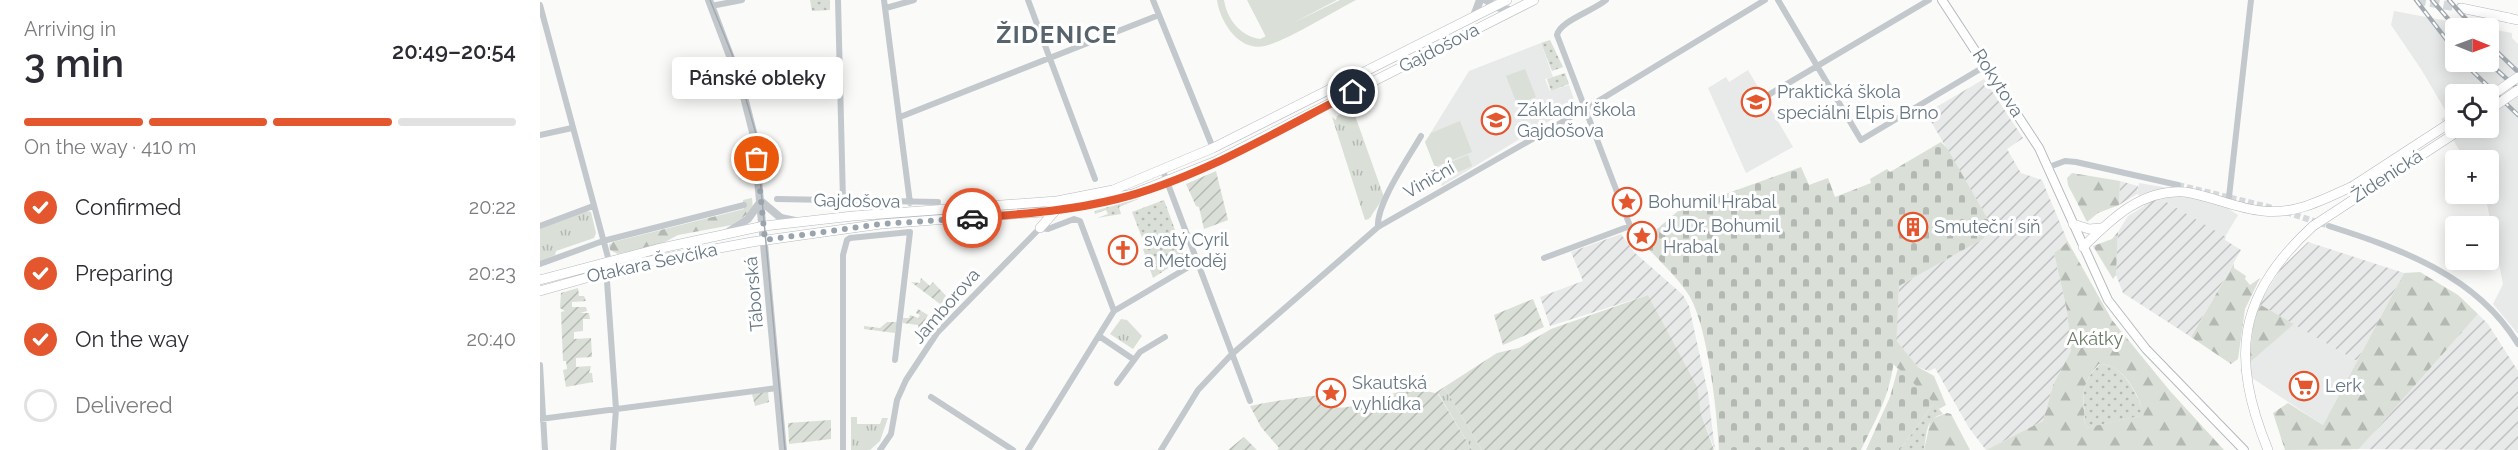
<!DOCTYPE html>
<meta charset="utf-8">
<style>
body{margin:0;font-family:Raleway,sans-serif;background:#f7f7f7;color:#2b2b33;height:100vh;display:flex;flex-direction:column;font-size:22px;white-space:nowrap}
*{box-sizing:border-box;margin:0}
p{font-size:20px;color:#7c7c81}
.icon{flex:none;width:33px;height:33px;fill:none;stroke:currentColor;stroke-width:2;stroke-linecap:round;stroke-linejoin:round}
.map{position:relative;flex:1;overflow:hidden}
.panel{display:flex;flex-direction:column;background:#fff;width:540px}
.panel>*{flex:none}
.needle{width:39px;rotate:91deg}
.tools{position:absolute;left:1905px;top:18px;display:grid;gap:12px}
.tools a{display:grid;place-items:center;width:54px;height:54px;border-radius:6px;background:#fff;box-shadow:0 3px 15px #0003;font-size:30px}
.pin{position:absolute;display:grid;place-items:center;width:51px;height:51px;color:#fff;margin:-26px;border:3px solid #fff;border-radius:50%;box-shadow:0 2px 6px #0007}
.courier{position:absolute;display:grid;place-items:center;width:60px;height:60px;margin:-30px;border:4px solid #e4572e;border-radius:50%;background:#fff;color:#222;box-shadow:0 2px 8px #0007}
.bubble{position:absolute;height:42px;border-radius:6px;background:#fff;box-shadow:0 3px 15px #0003;font-size:20px;font-weight:600;line-height:42px;text-align:center}
.headline em{font-style:normal;font-weight:600}
.headline div{display:flex;flex-direction:column-reverse}
.headline{display:flex;align-items:center;justify-content:space-between;height:102px;padding:0 24px}
h1{font-size:39px;font-weight:600;line-height:45px}
.bar{display:grid;grid-template-columns:repeat(4,1fr);gap:9px 6px;align-content:center;height:72px;padding:0 24px}
.bar i{height:8px;border-radius:4px;background:#e1e1e2}
.bar .selected{background:#e4572e}
.bar p{grid-column:span 4}
ol{padding:0 24px;list-style:none}
li{display:flex;align-items:center;gap:18px;height:66px}
li p{margin-inline-start:auto}
li .icon{padding:6px;border-radius:50%;background:#e4572e;color:#fff;stroke-width:4}
li:last-child{color:#7c7c81}
li i{width:33px;height:33px;border:3px solid #e1e1e2;border-radius:50%}
main{display:flex;flex:1;min-height:0}
.map>svg:first-child{display:block}
</style>
<main>
<section class="panel">
<div class="headline"><div><h1>3 min</h1><p>Arriving in</p></div><em>20:49–20:54</em></div>
<div class="bar"><i class="selected"></i><i class="selected"></i><i class="selected"></i><i></i><p>On the way · 410 m</p></div>
<ol>
<li><svg class="icon" aria-label="check" viewBox="0 0 24 24"><path d="M5 12l5 5 9-10"/></svg>Confirmed<p>20:22</p></li>
<li><svg class="icon" aria-label="check" viewBox="0 0 24 24"><path d="M5 12l5 5 9-10"/></svg>Preparing<p>20:23</p></li>
<li><svg class="icon" aria-label="check" viewBox="0 0 24 24"><path d="M5 12l5 5 9-10"/></svg>On the way<p>20:40</p></li>
<li><i></i>Delivered</li>
</ol>
</section>
<div class="map">
<svg width="1978" height="450" viewBox="0 0 1978 450">
<defs>
<pattern id="industrial-furrows" width="10" height="10" patternUnits="userSpaceOnUse" patternTransform="scale(1.5)"><rect width="10" height="10" fill="#e8e9e9"/><path d="M-1 1l2-2M0 10L10 0M9 11l2-2" fill="none" stroke="#c0c1c2"/></pattern>
<pattern id="grass-dots" width="8" height="8" patternUnits="userSpaceOnUse" patternTransform="scale(1.5)"><rect width="8" height="8" fill="#dadfd7"/><path d="M2 2h.1M6 6h.1" fill="none" stroke="#b4b9b4" stroke-width="1.8" stroke-linecap="round"/></pattern>
<pattern id="forest-firs" width="22" height="20" patternUnits="userSpaceOnUse" patternTransform="scale(1.5)"><rect width="22" height="20" fill="#dadfd7"/><path d="M5 1l3.5 6h-7zM16 11l3.5 6h-7z" fill="#b4b9b4"/></pattern>
<pattern id="cemetery-stones" width="16" height="16" patternUnits="userSpaceOnUse" patternTransform="scale(1.5)"><rect width="16" height="16" fill="#dadfd7"/><path d="M2 7V4a2 2 0 0 1 4 0v3zM10 15v-3a2 2 0 0 1 4 0v3z" fill="#b4b9b4"/></pattern>
<pattern id="park-tufts" width="24" height="20" patternUnits="userSpaceOnUse" patternTransform="scale(1.5)"><rect width="24" height="20" fill="#dadfd7"/><path d="M3 7l-1-3M5 7V3M7 7l1-3M15 17l-1-3M17 17v-4M19 17l1-3" fill="none" stroke="#b4b9b4"/></pattern>
<pattern id="garden-furrows" width="10" height="10" patternUnits="userSpaceOnUse" patternTransform="scale(1.5)"><rect width="10" height="10" fill="#dadfd7"/><path d="M-1 1l2-2M0 10L10 0M9 11l2-2" fill="none" stroke="#b4b9b4"/></pattern>
</defs>
<rect width="100%" height="100%" fill="#fafaf8"/>
<path fill="#e8e9e9" fill-rule="evenodd" d="M1854 11 1972 33V38L1978 44V334L1953 304 1963 284 1945 194H1948V160H1925L1901 119 1908 115 1881 69 1851 25ZM1916 28H1948V62H1916ZM1948 91 1955 98 1952 102 1949 99 1948 128H1916V94H1945Z
M1001 43 1013 77 1005 79 1010 91 1029 85 1036 105 902 186 885 142 929 71Z
M1208 70 1253 147 1206 173 1168 88 1186 77 1189 82Z
M1599 183 1634 189 1680 203 1698 215 1685 237 1623 200 1597 194Z
M1754 324 1817 361 1783 425 1700 370Z"/>
<path fill="url(#industrial-furrows)" d="M1444 79 1483 138 1467 149 1481 173 1502 180 1528 242 1514 253 1527 311 1531 351 1513 385 1503 421 1446 450 1429 428 1395 368 1389 371 1378 367 1356 340 1359 286 1443 239 1453 228 1386 113Z
M1580 181 1598 186 1597 194 1579 205Z
M1598 194 1623 200 1686 237 1685 240 1701 250 1651 337 1583 293 1576 275 1578 232 1588 216 1604 206Z
M1081 234 1094 252 1143 295 1149 306 1168 393 1175 450 1161 414 1156 387 1108 295 1010 326 1000 297 1043 281 1031 252Z
M1768 242 1864 273 1817 361 1719 304 1741 268Z
M1938 314 1948 324 1978 371V450L1819 449Z"/>
<path fill="url(#grass-dots)" d="M270 0H290V10L272 11Z
M1010 40 1023 67 1012 71 1001 43Z
M1025 73 1029 84 1011 91 1007 79Z
M601 198 579 207 581 214 557 218 568 214 566 210 555 214 554 211Z
M624 200 645 257 613 278 603 249 606 248 592 212Z
M1560 364C1585 365 1597 395 1605 415L1545 428C1546 399 1536 387 1560 364Z
M1394 403 1403 414C1385 418 1387 434 1384 450H1360Z"/>
<path fill="url(#forest-firs)" fill-rule="evenodd" d="M1532 173 1580 181 1579 205 1558 213 1547 222 1528 185 1527 178Z
M212 198 213 210 192 225 138 235 123 243 78 254 70 250 69 245 73 242 204 209 203 200Z
M1578 232 1576 275 1573 279 1553 246 1572 239Z
M1528 242 1572 320 1630 391 1684 450H1446L1503 421 1513 385 1531 351 1527 311 1514 253ZM1559 364C1584 364 1599 395 1604 415L1545 428C1545 399 1537 387 1559 364Z
M1694 263V268L1706 276 1705 279 1710 285 1720 278 1705 309 1698 359 1691 364 1651 337Z
M1880 272 1918 295 1938 314 1819 449 1745 450 1733 413 1748 403 1783 425 1864 273Z
M1719 304 1754 324 1709 363 1713 327Z
M1356 340 1378 367 1394 376 1406 405 1399 409 1353 364Z
M1407 413 1411 414 1430 450H1384L1391 419Z"/>
<path fill="url(#cemetery-stones)" d="M1401 142 1407 148 1453 228 1443 239 1359 286C1357 320 1358 356 1348 389 1342 410 1330 430 1321 450H1179C1177 412 1168 329 1150 297 1138 277 1117 259 1102 242L1138 211 1261 167 1269 185 1288 178 1295 197 1331 183 1330 179 1347 169 1350 172Z
M1358 368 1394 403 1360 450H1326L1350 397Z"/>
<path fill="url(#park-tufts)" d="M812 107 844 197 829 219 825 220 792 117 796 120 797 116 806 111 811 113Z
M47 211 51 212 56 233 54 238 16 251 15 255 0 261V229Z
M581 319 587 320 602 336 593 349 570 334Z
M905 388 942 450H932L898 393Z
M311 417H317V424H340L342 418H348L340 441 330 450H311Z"/>
<path fill="url(#garden-furrows)" d="M676 171 688 220 664 229 659 207 656 206 646 184Z
M381 278 390 286 393 282 407 297 400 304 371 282 380 283Z
M38 288 39 296H44L46 301 32 302V307H46L47 311 40 313H49L50 319H43V331L34 332V339L51 338 52 357 36 358V367L51 366 49 373H52L53 382 26 387 23 370 27 369 26 361H23L21 312 25 311 20 308 21 293Z
M1108 295 1157 387 1161 414 1174 450H942L905 388 898 394 932 450H737L739 448 721 427 710 406C733 401 757 398 780 395L789 407C832 412 850 381 895 393L957 353 979 348 1011 329Z
M993 299 1004 327 963 345 954 315Z
M378 309 388 315 379 330 378 325 363 323V318H369L370 315 378 318 380 315 376 313Z
M347 322H357L355 333 324 329V326L340 328Z
M228 392 229 402 215 406 212 394Z
M291 420V439L249 444 248 423Z
M704 437 717 450H688Z"/>
<path fill="#dadfd7" d="M677 0H684C687 19 700 36 720 39L800 0H816C793 12 748 40 725 46 699 52 680 22 677 0Z
M707 0H797L726 37Z
M985 69 996 97 977 104 966 76Z
M920 121 932 152 895 167 885 142 891 133Z
M928 155 932 166 909 176 904 165Z"/>
<g fill="none" stroke-linecap="round" stroke-linejoin="round">
<path stroke="#d5d9db" stroke-width="6" stroke-dasharray="6 3" stroke-linecap="butt" d="M1638 185 1733 208
M1746 212 1789 226"/>
<path stroke="#d5d9db" stroke-width="9" stroke-dasharray="9 4.5" stroke-linecap="butt" d="M1877 0 1921 8"/>
<g stroke="#b3babf" stroke-width="10">
<path id="secondary" d="M1402 0 1499 148 1568 300 1606 349 1704 450"/>
</g>
<g stroke="#b5babe" stroke-width="10">
<path id="primary" d="M1921 8 1969 18
M500 228 516 210
M0 280 117 249 224 226 313 216 517 201 573 190 673 148 967 0
M0 291 99 263 212 242 341 224 503 212 593 194 674 162 994 0"/>
</g>
<g stroke="#b4b9bd" stroke-width="10">
<path id="trunk" d="M1969 18 1978 20
M1813 186 1916 119
M1533 224 1549 229 1561 228
M1543 247C1572 218 1602 189 1645 192
M1728 450C1690 357 1697 295 1773 226"/>
</g>
<path stroke="#c3c8cc" stroke-width="6" d="M298 0 303 201
M344 0 370 203
M488 0 555 179
M613 0 673 148
M1238 0 1321 140 1447 65
M0 5 69 261
M171 6 202 0
M346 8 374 0
M1230 94 1389 0
M360 117 619 15
M0 135 32 128
M1509 167 1525 161 1536 162 1638 185
M623 171 710 401
M1689 197 1711 0
M237 199 398 202
M0 226 53 206
M1789 226C1861 249 1937 276 1978 344
M838 227C836 204 869 157 881 136
M1004 258 1090 226 1017 35C1020 21 1053 11 1066 0
M0 264 63 241 204 205
M63 272 67 281 76 409 73 450
M559 336 593 359
M0 365 5 450
M577 383 600 352 625 337
M391 397 473 450
M0 419 237 388
M303 450V255L307 240 310 238 370 232 355 360
M340 450 351 434 357 400 366 380 397 333 500 228 508 229 534 219 540 221 574 311
M488 450 574 311 657 262
M621 450 658 390 691 355 838 227 1045 109 1225 0"/>
<path stroke="#c3c8cc" stroke-width="8" d="M169 0 201 85 214 136 243 450
M946 0 957 7 973 11
M934 16 940 0
M222 202 241 218 255 221
M188 232 208 219 221 201"/>
<use href="#secondary" stroke="#fff" stroke-width="8"/>
<use href="#primary" stroke="#fff" stroke-width="9"/>
<use href="#trunk" stroke="#fff" stroke-width="9"/>
<path stroke="#a2aab0" stroke-width="1.5" d="M170 0 196 64 216 134 245 450"/>
<g stroke="#a2aab0" stroke-width="4.5">
<path id="rail" d="M1876 0 1916 52
M1892 0 1916 28
M1909 0 1934 28
M1948 43 1978 72
M1923 62 1978 115
M1948 62 1978 89"/>
</g>
<use href="#rail" stroke="#fff" stroke-width="2" stroke-dasharray="7" stroke-linecap="butt"/>
<g stroke="#b4b9bd" stroke-width="10" stroke-linecap="butt">
<path id="trunk-bridge" d="M1948 98 1978 77
M1948 111 1978 90
M1645 192C1672 196 1697 209 1723 211 1756 215 1784 199 1813 186
M1773 226 1923 128"/>
</g>
<use href="#trunk-bridge" stroke="#fff" stroke-width="9"/>
</g>
<g fill="none" stroke-linecap="round" stroke-linejoin="round">
<path stroke="#99a4ac" stroke-width="6" stroke-dasharray="0 10.8" d="M217 159 225 240 341 224 432 218"/>
<path stroke="#e4572e" stroke-width="8" d="M432 218C481 214 529 211 577 199 658 179 739 130 813 92"/>
</g>
<defs>
<g id="school-ring" transform="scale(1.5)"><circle r="9.5" fill="#fff" stroke="#e4572e" stroke-width="1.5"/><path d="M0-5L7-2L0 1L-7-2ZM-4 1L0 2.5L4 1V4Q0 6-4 4Z" fill="#e4572e"/></g>
<g id="sight-ring" transform="scale(1.5)"><circle r="9.5" fill="#fff" stroke="#e4572e" stroke-width="1.5"/><path d="M0-6L1.8-2.2L6-1.7L2.9 1.2L3.7 5.4L0 3.3L-3.7 5.4L-2.9 1.2L-6-1.7L-1.8-2.2Z" fill="#e4572e"/></g>
<g id="building-ring" transform="scale(1.5)"><circle r="9.5" fill="#fff" stroke="#e4572e" stroke-width="1.5"/><path d="M-4-6H4V6H1V3H-1V6H-4ZM-2.5-4.3h1.7v1.8h-1.7ZM.8-4.3h1.7v1.8H.8ZM-2.5-1h1.7V.8h-1.7ZM.8-1h1.7V.8H.8Z" fill="#e4572e"/></g>
<g id="church-ring" transform="scale(1.5)"><circle r="9.5" fill="#fff" stroke="#e4572e" stroke-width="1.5"/><path d="M-1.2-6h2.4v3.5h3.3v2.4h-3.3V6h-2.4V-.1h-3.3v-2.4h3.3Z" fill="#e4572e"/></g>
<g id="supermarket-ring" transform="scale(1.5)"><circle r="9.5" fill="#fff" stroke="#e4572e" stroke-width="1.5"/><path d="M-6-5.5h2.5l.6 2H6L4.5 2H-2.5L-4.4-4H-6ZM-1.5 3.2a1.3 1.3 0 1 0 .1 0ZM3 3.2a1.3 1.3 0 1 0 .1 0Z" fill="#e4572e"/></g>
</defs>
<g fill-rule="evenodd">
<use href="#school-ring" x="1216" y="102"/>
<use href="#school-ring" x="956" y="120"/>
<use href="#sight-ring" x="1087" y="202"/>
<use href="#building-ring" x="1373" y="227"/>
<use href="#sight-ring" x="1102" y="236"/>
<use href="#church-ring" x="583" y="250"/>
<use href="#supermarket-ring" x="1764" y="386"/>
<use href="#sight-ring" x="791" y="393"/>
</g>
<g text-anchor="middle" stroke-width="6" stroke-linejoin="round" paint-order="stroke">
<g font-size="18" fill="#657683" stroke="#fff">
<text transform="translate(899 48) rotate(-27)" y="6">Gajdošova</text>
<text transform="translate(1458 83) rotate(57)" y="6">Rokytova</text>
<text transform="translate(1847 176) rotate(-33)" y="6">Židenická</text>
<text transform="translate(889 180) rotate(-30)" y="6">Viniční</text>
<text transform="translate(317 201) rotate(1)" y="6">Gajdošova</text>
<text transform="translate(112 263) rotate(-12)" y="6">Otakara Ševčíka</text>
<text transform="translate(214 294) rotate(-95)" y="6">Táborská</text>
<text transform="translate(406 306) rotate(-49)" y="6">Jamborova</text>
</g>
<g font-size="18" fill="#657683" stroke="#fff" text-anchor="start">
<text x="1237" y="98">Praktická škola<tspan x="1237" dy="21">speciální Elpis Brno</tspan></text>
<text x="977" y="116">Základní škola<tspan x="977" dy="21">Gajdošova</tspan></text>
<text x="1108" y="208">Bohumil Hrabal</text>
<text x="1123" y="232">JUDr. Bohumil<tspan x="1123" dy="21">Hrabal</tspan></text>
<text x="1394" y="233">Smuteční síň</text>
<text x="604" y="246">svatý Cyril<tspan x="604" dy="21">a Metoděj</tspan></text>
<text x="812" y="389">Skautská<tspan x="812" dy="21">vyhlídka</tspan></text>
<text x="1785" y="392">Lerk</text>
</g>
<g font-size="18" fill="#687a64" stroke="#fff">
<text x="1555" y="345">Akátky</text>
</g>
<g font-size="24" font-weight="bold" letter-spacing="1.5" fill="#57646e" stroke="#fff">
<text x="517" y="43">ŽIDENICE</text>
</g>
</g>
</svg>
<div class="tools">
<a><svg class="needle" viewBox="-14 -14 28 28"><path d="M0-13l5 13h-10z" fill="#e53935"/><path d="M0 13l5-13h-10z" fill="#7c7c81"/></svg></a>
<a><svg class="icon" aria-label="locate" viewBox="0 0 24 24"><circle cx="12" cy="12" r="6"/><path d="M12 2v4M12 18v4M2 12h4M18 12h4"/></svg></a>
<a>+</a>
<a>−</a>
</div>
<div class="pin" style="left:217px;top:159px;background:#ea580c"><svg class="icon" aria-label="bag" viewBox="0 0 24 24"><path d="M5 8h14l-1 12H6zM9 8a3 3 0 0 1 6 0"/></svg></div>
<div class="pin" style="left:813px;top:92px;background:#1f2937"><svg class="icon" aria-label="home" viewBox="0 0 24 24"><path d="M3 11l9-7 9 7M6 9v11h12V9"/></svg></div>
<div class="courier" style="left:432px;top:218px"><svg class="icon" aria-label="car" viewBox="0 0 24 24"><path d="M5 17H2v-5l4-1 3-4h7l3 4 3 1v5h-3M9 17h6M6 11h13"/><circle cx="7" cy="17" r="2"/><circle cx="17" cy="17" r="2"/></svg></div>
<div class="bubble" style="left:132px;top:57px;width:171px">Pánské obleky</div>
</div>
</main>
